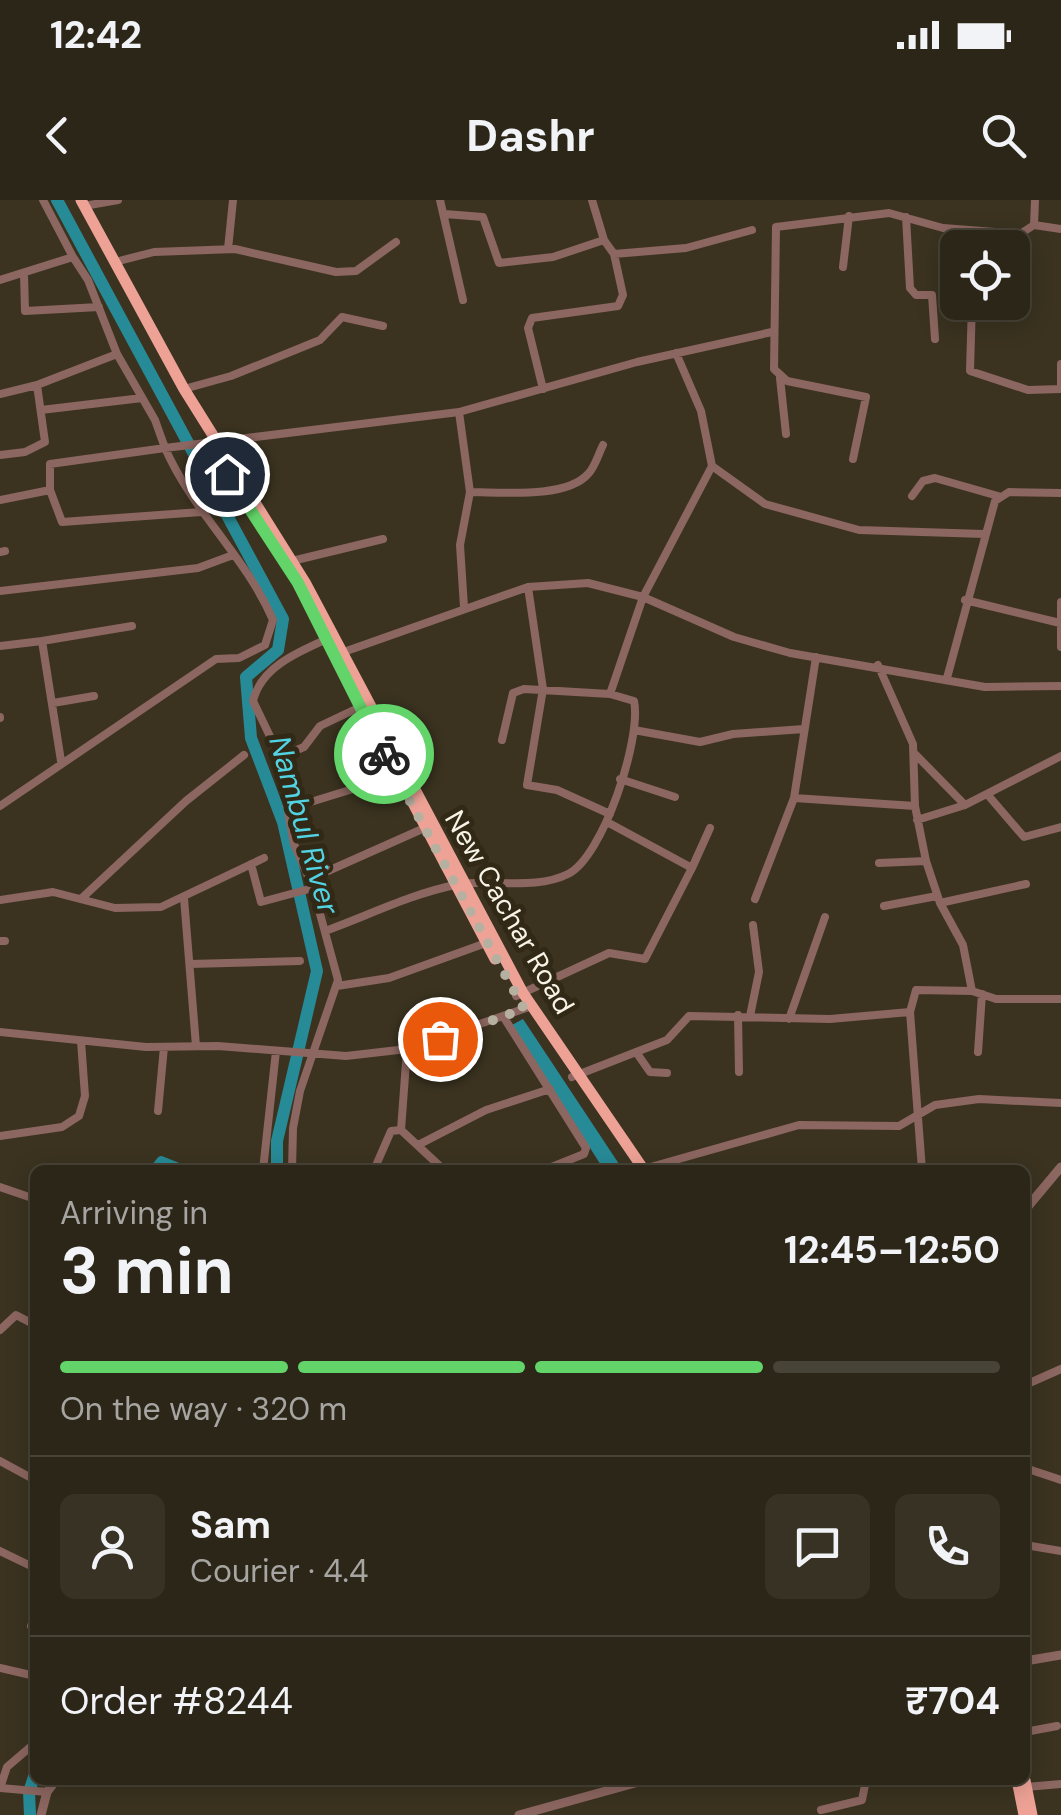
<!DOCTYPE html>
<meta charset="utf-8">
<style>
body{margin:0;font-family:"DM Sans",sans-serif;background:#383225;color:#f1f3f6;height:100vh;display:flex;flex-direction:column;font-size:38px;white-space:nowrap}
*{box-sizing:border-box;margin:0}
p{font-size:32px;color:#a6a5a2}
.icon{flex:none;width:55px;height:55px;fill:none;stroke:currentColor;stroke-width:2;stroke-linecap:round;stroke-linejoin:round}
.map{position:relative;flex:1;overflow:hidden}
.drawer{position:absolute;left:30px;top:965px;width:1000px;height:620px;display:flex;flex-direction:column;background:#2c2618;border-radius:15px;box-shadow:0 5px 25px #0003,0 0 0 2px #484337}
.drawer>*{flex:none}
.buttons{position:absolute;left:940px;top:30px;display:grid;gap:20px}
.buttons a{display:grid;place-items:center;width:90px;height:90px;border-radius:15px;background:#2c2618;box-shadow:0 5px 25px #0003,0 0 0 2px #484337;font-size:50px}
.pin{position:absolute;display:grid;place-items:center;width:85px;height:85px;color:#fff;margin:-42px;border:5px solid #fff;border-radius:50%;box-shadow:0 2px 10px #0007}
.courier{position:absolute;display:grid;place-items:center;width:100px;height:100px;margin:-50px;border:8px solid #62d469;border-radius:50%;background:#fff;color:#222;box-shadow:0 2px 12px #0007}
.summary em{font-style:normal;font-weight:700}
.summary div{display:flex;flex-direction:column-reverse}
.summary{display:flex;align-items:center;justify-content:space-between;height:170px;padding:0 30px}
h1{font-size:65px;font-weight:700;line-height:75px}
.bar{display:grid;grid-template-columns:repeat(4,1fr);gap:15px 10px;align-content:center;height:120px;padding:0 30px}
.bar i{height:12px;border-radius:8px;background:#484337}
.bar .current{background:#62d469}
.bar p{grid-column:span 4}
.line{display:flex;align-items:center;gap:25px;padding:0 30px;border-top:2px solid #484337}
.line div{flex:1}
.round{display:grid;place-items:center;flex:none;width:105px;height:105px;border-radius:15px;background:#383225}
.status{display:flex;justify-content:space-between;align-items:center;height:70px;padding:0 50px;background:#2c2618;direction:ltr}
.status svg{height:28px;fill:currentColor}
header{display:flex;justify-content:space-between;align-items:center;height:130px;padding:0 30px;background:#2c2618;font-size:45px;font-weight:700}
.map>svg:first-child{display:block}
</style>
<div class="status"><b>12:42</b><svg viewBox="0 0 49 12"><path d="M0 12V9h3v3zM5 12V6h3v6zM10 12V3h3v9zM15 12V0h3v12zM26 1h20v11H26zM47 4h2v5h-2z"/></svg></div>
<header><svg class="icon" aria-label="back" viewBox="0 0 24 24"><path d="M15 5l-7 7 7 7"/></svg>Dashr<svg class="icon" aria-label="search" viewBox="0 0 24 24"><circle cx="10" cy="10" r="6"/><path d="M15 15l6 6"/></svg></header>
<div class="map">
<svg width="1061" height="1615" viewBox="0 0 1061 1615">
<rect width="100%" height="100%" fill="#3b3320"/>
<path fill="#278b97" d="M523 819 623 970H604L512 825Z"/>
<g fill="none" stroke-linecap="round" stroke-linejoin="round">
<path stroke="#278b97" stroke-width="8" d="M153 970 161 960 186 970"/>
<path stroke="#278b97" stroke-width="12" d="M57 0 283 419 278 450 246 477 251 538 283 622 317 771 277 941V970
M30 1615 29 1592 35 1574"/>
<path stroke="#8c6660" stroke-width="8" d="M43 0 73 57
M440 0 463 100
M592 0 604 40
M84 6 118 0
M445 14 483 17 499 63 553 57 604 40 614 54 686 48 752 30
M906 17 910 88 916 95H932L935 139
M1034 25 1035 0
M964 30 966 48
M228 49 233 0
M115 62 154 52 235 49 336 72 356 71 396 42
M843 67 849 16
M24 74 25 111 99 107
M0 80 73 57 88 80 117 154
M972 102 970 171 1028 190 1061 189
M676 153 701 211 712 266 765 304 859 330 984 334
M1061 164V188
M780 178 786 234
M37 185 117 154 155 220 165 248 459 212 637 162 772 132
M184 189 231 176 320 140 342 117 383 126
M543 189 528 128 532 118 618 106 623 95 614 54
M0 194 37 185 45 242 25 252 0 255
M41 210 142 198
M459 212 470 292 460 345 464 407
M853 259 866 197 787 181 774 169 776 27 889 13 943 28 1020 34 1034 25 1061 29
M50 290 62 322 201 312
M470 292C500 292 566 299 588 274 595 267 598 255 603 245
M912 296 923 281 935 278 998 296
M0 300 50 290V264L165 248C193 312 246 357 273 420L265 445 239 458 216 459 0 606
M0 352 5 351
M292 361 383 339
M528 387 543 489 527 585 557 590 610 614
M0 391 198 368 233 355
M965 400 1060 423
M1061 402V447
M0 446 42 441
M338 454 528 387 588 383 643 397 734 437 790 453 985 487 1061 486
M878 465 913 544 915 606 926 661 940 703 963 745 972 791 996 799H1061
M947 478 995 301 1009 292 1061 293
M610 494 643 397 712 266
M53 503 94 496
M0 518V517
M634 530 700 542 733 534 804 529
M916 555 965 605
M278 558 304 547 320 526 360 507
M61 561 42 441 132 426
M620 579 675 597
M987 594 1024 637 1061 627
M794 598 915 606
M288 609 395 576
M917 620 965 605 1061 556
M607 622 692 668 710 628
M879 663 926 661
M251 664 261 702 313 688
M310 679 429 626
M82 698 186 601 244 555
M184 698 196 846
M755 699 794 598 816 457
M0 700 53 692 115 708 161 707 264 658
M940 703 1026 684
M884 706 937 696
M325 731C367 716 411 694 455 685 491 678 534 691 568 674 603 657 642 538 634 501L610 494 524 489 513 493 502 540
M0 741H5
M190 764 300 761
M337 786 389 778 486 743
M516 796 609 753 645 759 692 668
M910 812 916 790 972 791
M738 815 739 872
M503 816 586 948 584 954 544 970
M750 816 759 772 753 725
M789 819 825 717
M0 832 146 847 218 846 346 856 407 849 532 806
M407 849 401 930 444 970
M636 852 650 872 667 873
M978 852 982 794
M572 877 667 840 689 816 830 819 910 812 922 970
M158 911 164 847
M0 936 62 927 79 916 85 896 81 841
M418 945 486 910 550 889
M263 970 276 851
M292 970 293 928 300 891 338 780 313 688 294 644 277 551 253 501C261 467 298 452 327 439
M374 970 391 931 401 930
M640 970 799 925 899 926 935 905 979 899 1061 903
M0 987 35 999
M0 1130 16 1115 35 1125
M1025 1185 1061 1169
M0 1261 35 1280
M1025 1268 1061 1280
M1025 1345 1061 1351
M0 1351 35 1368
M31 1426 35 1414
M0 1468 35 1476
M1025 1532 1057 1526
M35 1543 7 1567 0 1588 47 1592
M1026 1587 1061 1584
M821 1610 862 1600 866 1580"/>
<path stroke="#8c6660" stroke-width="9" d="M1025 1010 1061 967
M1025 1461 1061 1455
M41 1615 47 1592 56 1580
M519 1615 646 1580"/>
<path stroke="#eea296" stroke-width="11" d="M81 0 184 189 306 384 523 793 644 970
M322 430 495 759
M1017 1580 1024 1615
M1025 1580 1032 1615"/>
</g>
<g fill="none" stroke-linecap="round" stroke-linejoin="round">
<path stroke="#b6b0a1" stroke-width="10" stroke-dasharray="0 18" d="M384 554 524 809 440 839"/>
<path stroke="#62d469" stroke-width="12" d="M227 274 298 383 384 554"/>
</g>
<g text-anchor="middle" stroke-width="10" stroke-linejoin="round" paint-order="stroke">
<g font-size="28" fill="#f8f3e7" stroke="#312916">
<text transform="translate(510 712) rotate(60)" y="10">New Cachar Road</text>
</g>
<g font-size="30" font-style="italic" fill="#52d3e4" stroke="#312916">
<text transform="translate(304 625) rotate(74)" y="10">Nambul River</text>
</g>
</g>
</svg>
<div class="buttons">
<a><svg class="icon" aria-label="locate" viewBox="0 0 24 24"><circle cx="12" cy="12" r="6"/><path d="M12 2v4M12 18v4M2 12h4M18 12h4"/></svg></a>
</div>
<div class="pin" style="left:440px;top:839px;background:#ea580c"><svg class="icon" aria-label="bag" viewBox="0 0 24 24"><path d="M5 8h14l-1 12H6zM9 8a3 3 0 0 1 6 0"/></svg></div>
<div class="pin" style="left:227px;top:274px;background:#1f2937"><svg class="icon" aria-label="home" viewBox="0 0 24 24"><path d="M3 11l9-7 9 7M6 9v11h12V9"/></svg></div>
<div class="courier" style="left:384px;top:554px"><svg class="icon" aria-label="bike" viewBox="0 0 24 24"><circle cx="6" cy="16" r="4"/><circle cx="18" cy="16" r="4"/><path d="M6 16l4-8h5l3 8M10 8l3 8H6M13 5h3"/></svg></div>
<section class="drawer">
<div class="summary"><div><h1>3 min</h1><p>Arriving in</p></div><em>12:45–12:50</em></div>
<div class="bar"><i class="current"></i><i class="current"></i><i class="current"></i><i></i><p>On the way · 320 m</p></div>
<div class="line" style="height:180px"><a class="round"><svg class="icon" aria-label="person" viewBox="0 0 24 24"><circle cx="12" cy="8" r="4"/><path d="M4 21q1-7 8-7t8 7"/></svg></a><div><b>Sam</b><p>Courier · 4.4</p></div><a class="round"><svg class="icon" aria-label="chat" viewBox="0 0 24 24"><path d="M4 5h16v11H9l-5 4z"/></svg></a><a class="round"><svg class="icon" aria-label="phone" viewBox="0 0 24 24"><path d="M5 4h4l2 5-3 2q2 4 5 5l2-3 5 2v4C11 20 4 13 5 4z"/></svg></a></div>
<div class="line" style="height:130px"><div>Order #8244</div><b>₹704</b></div>
</section>
</div>
